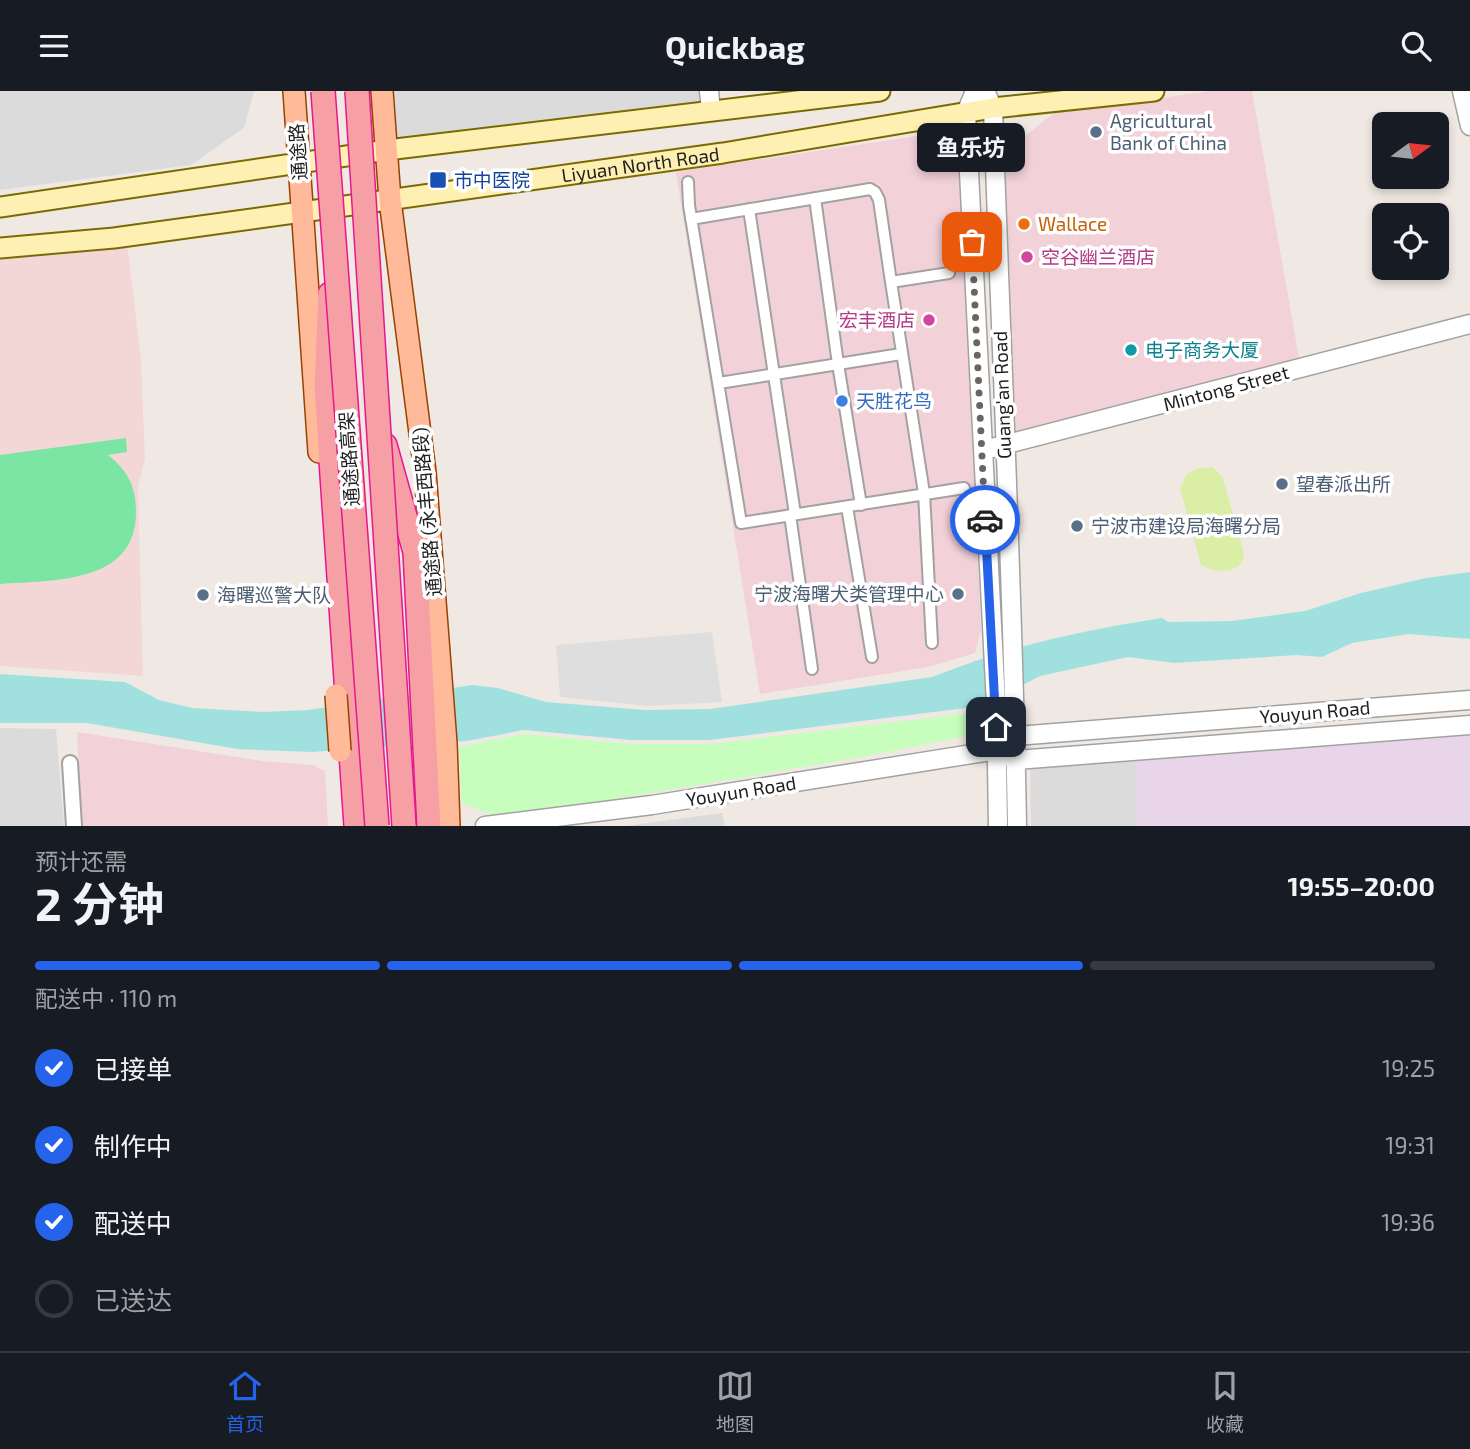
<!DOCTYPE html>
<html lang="zh">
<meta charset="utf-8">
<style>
body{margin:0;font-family:"Exo 2","Noto Sans SC",sans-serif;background:#242831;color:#f1f3f6;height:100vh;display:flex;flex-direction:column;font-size:26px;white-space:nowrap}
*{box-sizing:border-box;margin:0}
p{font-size:23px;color:#9ea1a6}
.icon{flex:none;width:38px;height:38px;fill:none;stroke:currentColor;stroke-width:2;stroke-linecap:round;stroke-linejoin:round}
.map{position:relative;height:735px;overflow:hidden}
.panel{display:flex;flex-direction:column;background:#171b24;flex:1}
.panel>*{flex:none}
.needle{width:46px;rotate:75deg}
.buttons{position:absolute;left:1372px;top:21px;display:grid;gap:14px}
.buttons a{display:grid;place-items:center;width:77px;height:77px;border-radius:10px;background:#171b24;box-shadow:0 4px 10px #0003;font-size:35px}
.pin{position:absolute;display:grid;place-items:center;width:60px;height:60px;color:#fff;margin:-30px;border-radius:14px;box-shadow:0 4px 10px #0006}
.courier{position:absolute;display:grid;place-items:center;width:70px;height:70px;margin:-35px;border:5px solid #2563eb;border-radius:50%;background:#fff;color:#222;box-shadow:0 2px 9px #0007}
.bubble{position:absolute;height:49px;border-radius:10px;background:#171b24;box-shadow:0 4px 10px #0003;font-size:23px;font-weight:700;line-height:49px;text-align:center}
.summary em{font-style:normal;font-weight:700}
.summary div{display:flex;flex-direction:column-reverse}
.summary{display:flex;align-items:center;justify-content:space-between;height:119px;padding:0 35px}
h1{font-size:46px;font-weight:700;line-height:52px}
.bar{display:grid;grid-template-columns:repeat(4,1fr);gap:10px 7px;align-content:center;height:84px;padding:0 35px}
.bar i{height:9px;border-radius:5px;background:#363941}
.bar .current{background:#2563eb}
.bar p{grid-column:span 4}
ol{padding:0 35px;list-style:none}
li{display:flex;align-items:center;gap:21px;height:77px}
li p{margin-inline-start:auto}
li .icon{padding:7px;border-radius:50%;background:#2563eb;color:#fff;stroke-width:4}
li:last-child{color:#9ea1a6}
li i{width:38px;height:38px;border:4px solid #363941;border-radius:50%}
header{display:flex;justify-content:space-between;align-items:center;height:91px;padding:0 35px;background:#171b24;font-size:32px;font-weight:700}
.tabs{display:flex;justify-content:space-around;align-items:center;height:98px;border-top:2px solid #363941;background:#171b24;font-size:19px;color:#9ea1a6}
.tabs a{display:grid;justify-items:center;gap:4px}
.tabs .current{color:#2563eb}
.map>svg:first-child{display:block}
</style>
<header><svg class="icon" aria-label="menu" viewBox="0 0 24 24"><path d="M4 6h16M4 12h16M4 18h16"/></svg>Quickbag<svg class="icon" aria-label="search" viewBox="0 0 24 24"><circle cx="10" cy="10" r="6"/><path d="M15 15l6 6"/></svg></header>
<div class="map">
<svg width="1470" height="735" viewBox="0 0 1470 735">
<rect width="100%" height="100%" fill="#f0e9e3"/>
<path fill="#dcdbdb" d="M0 0H254L244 37 191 74 0 99Z
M391 0H704L706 15 395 50Z
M0 637 56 638 64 735H0Z
M1137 666V735H1031L1030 672Z
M722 722 725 735H625Z"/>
<path fill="#f2d1d8" d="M1210 0H1252L1300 273 1012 343 1005 75 1026 44 1054 22Z
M937 42 960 56 981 539 975 562 928 576 760 603 676 81Z
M77 641 262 670 313 674 325 680 328 735H81Z"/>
<path fill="#e9d5ea" d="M1470 640V735H1137V666Z"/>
<path fill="#f3d7d6" d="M127 150 141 269 145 367 138 397 143 585 0 575V164Z"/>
<path fill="#daeea5" d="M1213 376 1223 387 1244 463C1243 484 1214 482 1201 474L1180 397 1187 383 1197 378Z"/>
<path fill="#c7fdbd" d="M987 620 989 629 982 642 857 667 500 727 461 712 459 656 524 643 631 653H709Z"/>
<path fill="#7be5a3" d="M126 347 127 361 108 364C127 379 136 395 136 420 137 494 52 489 0 493V364Z"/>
<path fill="#dedede" d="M712 541 722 611 648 615 560 606 556 554Z"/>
<path fill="#a0e1e0" d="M1470 481V548L1409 543 1352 552 1322 566 1297 564 1174 572 1128 566 1040 585 982 615 710 649H631L524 639 467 650 312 661 237 658 87 632H0V583L125 591 159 609 192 617 264 621 308 619 472 594 498 597 546 611 645 619 710 618 932 586C1006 556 1083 539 1162 527L1168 531 1232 530 1305 520 1361 502 1426 487Z"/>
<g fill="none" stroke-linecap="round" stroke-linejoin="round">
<g stroke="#a2a2a2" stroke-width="14">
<path id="pedestrian" d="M688 91 689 114 741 432 964 397
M815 107 838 273 861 414
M749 118 795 423
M691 128 870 98 875 101 879 109 891 191
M719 292 901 263
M847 416 872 566
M790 424 812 578
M932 552 924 402 891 191 949 182"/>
</g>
<g stroke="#a2a2a2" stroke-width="18">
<path id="minor" d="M70 672 74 735"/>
</g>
<g stroke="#a2a2a2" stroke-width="21">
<path id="tertiary" d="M709 0 711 19
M975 0 966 22 996 614 998 735
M985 0 993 17C1001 257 1013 496 1017 735
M1462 0 1470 35
M992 357 1470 233
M1006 664 1016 669 1470 634
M485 735 652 714 997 659 1015 645 1470 609"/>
</g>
<g stroke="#7a6b00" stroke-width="23">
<g id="secondary">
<path d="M0 116 387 59 880 0"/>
<path id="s1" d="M0 157 114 147 302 121 723 62 993 17 1154 0"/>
</g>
</g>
<g stroke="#984200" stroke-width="24">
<path id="primary" d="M294 0 319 361
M382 0 390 109 425 381 446 652 449 735"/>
</g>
<g stroke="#e8178f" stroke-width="26">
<path id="trunk" d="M330 203 326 296 356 735
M385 354 415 461 429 735"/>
</g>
<use href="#pedestrian" stroke="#fff" stroke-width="10"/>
<use href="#minor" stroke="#fff" stroke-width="14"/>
<use href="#tertiary" stroke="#fff" stroke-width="18"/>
<use href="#secondary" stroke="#fef0b3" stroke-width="19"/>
<use href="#primary" stroke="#fb9" stroke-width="21"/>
<use href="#trunk" stroke="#f6a0a5" stroke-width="23"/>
<g stroke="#984200" stroke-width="24" stroke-linecap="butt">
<path id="primary-bridge" d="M336 604 340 660"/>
</g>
<g stroke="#e8178f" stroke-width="26" stroke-linecap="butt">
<path id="trunk-bridge" d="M323 0 377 735
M357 0 404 735"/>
</g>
<use href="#primary-bridge" stroke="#fb9" stroke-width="21"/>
<use href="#trunk-bridge" stroke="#f6a0a5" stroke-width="23"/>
</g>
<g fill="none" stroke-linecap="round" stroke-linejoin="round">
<path stroke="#686563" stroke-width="7" stroke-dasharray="0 12.6" d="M972 151 985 429"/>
<path stroke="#2563eb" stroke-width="9" d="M985 429 996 636"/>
</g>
<g fill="#5c6f8a" stroke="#fff" stroke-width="2.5">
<circle cx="1096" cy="41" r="7"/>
<circle cx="1282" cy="393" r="7"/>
<circle cx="1077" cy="435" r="7"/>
<circle cx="958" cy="503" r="7"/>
<circle cx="203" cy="504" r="7"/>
</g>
<rect fill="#1a4fb4" stroke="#fff" stroke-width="2.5" x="429" y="80" width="18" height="18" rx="3.5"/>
<circle fill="#e8710a" stroke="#fff" stroke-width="2.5" cx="1024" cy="133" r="7"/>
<g fill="#d1479c" stroke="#fff" stroke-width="2.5">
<circle cx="1027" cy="166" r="7"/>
<circle cx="929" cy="229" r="7"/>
</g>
<circle fill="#0f9aa8" stroke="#fff" stroke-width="2.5" cx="1131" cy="259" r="7"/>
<circle fill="#3f7fe0" stroke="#fff" stroke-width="2.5" cx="842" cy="310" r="7"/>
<g text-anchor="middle" stroke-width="7" stroke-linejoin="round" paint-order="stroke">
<g font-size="19" fill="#4e5e75" stroke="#fff" text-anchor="start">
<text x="1110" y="37">Agricultural<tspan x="1110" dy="22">Bank of China</tspan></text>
<text x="1296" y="400">望春派出所</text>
<text x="1091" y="442">宁波市建设局海曙分局</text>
<text x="944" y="510" text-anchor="end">宁波海曙犬类管理中心</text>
<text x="217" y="511">海曙巡警大队</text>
</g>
<g font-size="19" fill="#1e1e1e" stroke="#fff">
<text transform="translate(298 61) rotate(-94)" y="7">通途路</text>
<text dy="7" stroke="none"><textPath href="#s1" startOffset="646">Liyuan North Road</textPath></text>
<text transform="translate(1226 297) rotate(-15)" y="7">Mintong Street</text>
<text transform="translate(1002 304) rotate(-92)" y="7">Guang'an Road</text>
<text transform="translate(349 368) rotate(-94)" y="7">通途路高架</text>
<text transform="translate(427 421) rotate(-95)" y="7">通途路 (永丰西路段)</text>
<text transform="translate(1315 621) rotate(-5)" y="7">Youyun Road</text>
<text transform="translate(741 700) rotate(-9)" y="7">Youyun Road</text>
</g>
<g font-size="19" fill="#164399" stroke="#fff" text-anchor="start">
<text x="454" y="96">市中医院</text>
</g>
<g font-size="19" fill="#c56008" stroke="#fff" text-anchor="start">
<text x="1038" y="140">Wallace</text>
</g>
<g font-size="19" fill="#b23c85" stroke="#fff" text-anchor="start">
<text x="1041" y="173">空谷幽兰酒店</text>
<text x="915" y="236" text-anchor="end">宏丰酒店</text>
</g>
<g font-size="19" fill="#0d838f" stroke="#fff" text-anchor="start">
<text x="1145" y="266">电子商务大厦</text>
</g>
<g font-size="19" fill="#366cbe" stroke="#fff" text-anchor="start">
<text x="856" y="317">天胜花鸟</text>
</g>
</g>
</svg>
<div class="buttons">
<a><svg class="needle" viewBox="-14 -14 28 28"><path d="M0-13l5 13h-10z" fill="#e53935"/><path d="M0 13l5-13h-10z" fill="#9ea1a6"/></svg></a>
<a><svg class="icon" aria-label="locate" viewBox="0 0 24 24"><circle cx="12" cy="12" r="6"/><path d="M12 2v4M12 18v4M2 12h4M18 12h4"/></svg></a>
</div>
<div class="pin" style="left:972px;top:151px;background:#ea580c"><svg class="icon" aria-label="bag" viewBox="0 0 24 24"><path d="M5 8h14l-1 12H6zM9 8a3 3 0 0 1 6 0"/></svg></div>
<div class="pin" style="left:996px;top:636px;background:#1f2937"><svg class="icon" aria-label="home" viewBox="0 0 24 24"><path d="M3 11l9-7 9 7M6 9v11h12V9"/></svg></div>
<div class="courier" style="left:985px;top:429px"><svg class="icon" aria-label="car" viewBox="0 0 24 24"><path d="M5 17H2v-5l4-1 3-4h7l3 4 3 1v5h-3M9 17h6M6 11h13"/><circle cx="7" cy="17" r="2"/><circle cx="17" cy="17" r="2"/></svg></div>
<div class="bubble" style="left:917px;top:32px;width:108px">鱼乐坊</div>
</div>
<section class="panel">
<div class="summary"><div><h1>2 分钟</h1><p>预计还需</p></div><em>19:55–20:00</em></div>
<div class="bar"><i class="current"></i><i class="current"></i><i class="current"></i><i></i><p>配送中 · 110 m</p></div>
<ol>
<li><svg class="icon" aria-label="check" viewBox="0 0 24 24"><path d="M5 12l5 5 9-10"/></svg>已接单<p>19:25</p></li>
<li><svg class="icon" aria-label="check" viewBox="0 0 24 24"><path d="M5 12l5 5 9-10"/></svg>制作中<p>19:31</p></li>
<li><svg class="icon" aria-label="check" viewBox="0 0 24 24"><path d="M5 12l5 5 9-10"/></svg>配送中<p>19:36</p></li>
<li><i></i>已送达</li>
</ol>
</section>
<nav class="tabs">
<a class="current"><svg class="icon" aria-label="home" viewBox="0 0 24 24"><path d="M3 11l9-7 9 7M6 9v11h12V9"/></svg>首页</a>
<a><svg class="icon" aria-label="map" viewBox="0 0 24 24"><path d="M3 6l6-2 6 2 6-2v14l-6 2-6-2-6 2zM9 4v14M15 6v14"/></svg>地图</a>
<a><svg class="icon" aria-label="saved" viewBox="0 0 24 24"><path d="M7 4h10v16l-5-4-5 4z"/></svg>收藏</a>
</nav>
